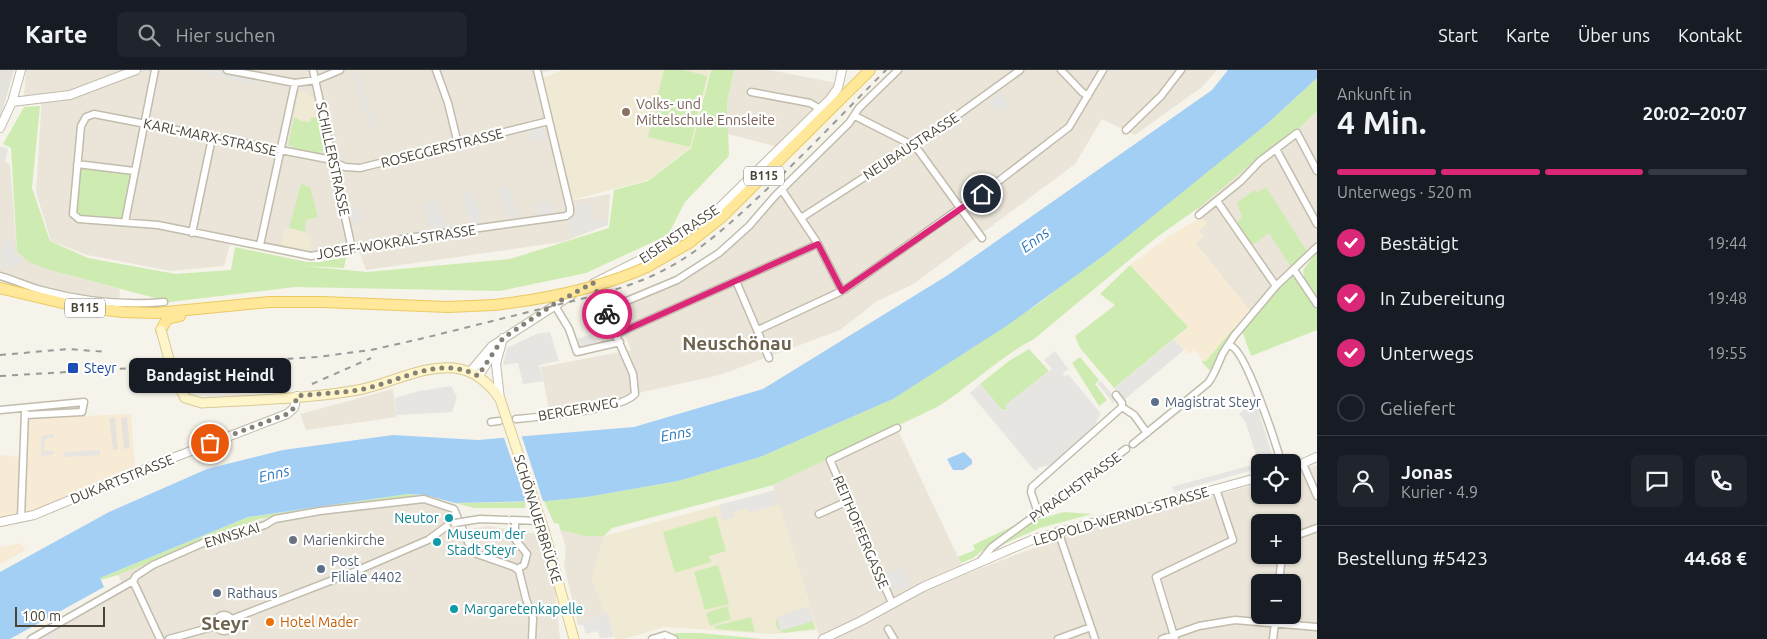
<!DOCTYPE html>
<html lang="de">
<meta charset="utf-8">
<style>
body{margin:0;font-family:Ubuntu,sans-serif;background:#20242c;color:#f1f3f6;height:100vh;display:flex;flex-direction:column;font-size:19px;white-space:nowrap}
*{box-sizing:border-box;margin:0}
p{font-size:16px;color:#9ea1a6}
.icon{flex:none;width:28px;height:28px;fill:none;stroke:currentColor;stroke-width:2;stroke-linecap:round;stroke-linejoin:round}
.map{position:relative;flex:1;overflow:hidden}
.sheet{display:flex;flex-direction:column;background:#171b24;width:450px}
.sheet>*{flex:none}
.fabs{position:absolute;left:1251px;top:384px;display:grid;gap:10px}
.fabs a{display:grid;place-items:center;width:50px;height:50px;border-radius:8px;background:#171b24;box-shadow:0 1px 4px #0004;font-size:25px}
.scale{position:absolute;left:15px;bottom:12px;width:90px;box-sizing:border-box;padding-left:5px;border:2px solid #4a4437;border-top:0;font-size:14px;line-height:18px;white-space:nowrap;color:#4a4437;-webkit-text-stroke:4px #fff;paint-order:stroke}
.pin{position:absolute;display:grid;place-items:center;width:42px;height:42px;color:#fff;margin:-21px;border:2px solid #fff;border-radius:50%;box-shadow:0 1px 5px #0007}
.courier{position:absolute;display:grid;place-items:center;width:50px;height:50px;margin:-25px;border:4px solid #db2777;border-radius:50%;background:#fff;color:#222;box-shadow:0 1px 6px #0007}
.bubble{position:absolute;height:35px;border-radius:8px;background:#171b24;box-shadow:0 1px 4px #0004;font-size:16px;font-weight:700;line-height:35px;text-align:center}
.overview em{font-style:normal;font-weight:700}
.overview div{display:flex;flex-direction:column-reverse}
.overview{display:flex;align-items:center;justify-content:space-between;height:85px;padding:0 20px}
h1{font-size:32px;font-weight:700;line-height:38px}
.bar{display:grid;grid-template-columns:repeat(4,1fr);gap:8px 5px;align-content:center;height:60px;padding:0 20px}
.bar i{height:6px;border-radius:4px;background:#363941}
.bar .selected{background:#db2777}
.bar p{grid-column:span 4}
.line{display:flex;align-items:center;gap:12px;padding:0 20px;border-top:1px solid #363941}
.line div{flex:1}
.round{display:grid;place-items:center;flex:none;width:52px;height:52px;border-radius:8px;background:#20242c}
ol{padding:0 20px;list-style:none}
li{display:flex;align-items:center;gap:15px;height:55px}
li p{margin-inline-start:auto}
li .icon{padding:5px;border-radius:50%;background:#db2777;color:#fff;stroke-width:4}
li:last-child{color:#9ea1a6}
li i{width:28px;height:28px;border:2px solid #363941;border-radius:50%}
header{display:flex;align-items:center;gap:30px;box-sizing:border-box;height:70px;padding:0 25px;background:#171b24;border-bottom:1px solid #363941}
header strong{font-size:24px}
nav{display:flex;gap:28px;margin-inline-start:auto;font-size:18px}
.search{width:350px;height:45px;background:#20242c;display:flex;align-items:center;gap:12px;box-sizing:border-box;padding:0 18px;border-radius:8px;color:#9ea1a6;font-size:19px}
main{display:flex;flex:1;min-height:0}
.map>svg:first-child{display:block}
</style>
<header>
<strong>Karte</strong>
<div class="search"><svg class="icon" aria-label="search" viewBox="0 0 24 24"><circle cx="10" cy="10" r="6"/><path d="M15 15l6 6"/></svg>Hier suchen</div>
<nav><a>Start</a><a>Karte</a><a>Über uns</a><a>Kontakt</a></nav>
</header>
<main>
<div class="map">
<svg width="1317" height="569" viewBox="0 0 1317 569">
<rect width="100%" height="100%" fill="#f6f3ea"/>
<path fill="#eae5d8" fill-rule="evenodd" d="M26 0H552L535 5 564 132 610 124 608 155 562 172 366 200 357 175 307 184 232 167 224 196 171 201 87 185 51 171 36 122 42 25 24 26Z
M734 0H770L836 13 831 25 778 77 728 64 727 32Z
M900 0H1217L1202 17 1135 65 1102 49 1075 94 915 213 876 232 840 260 720 305 629 325 609 332 549 340 541 297 631 280 614 238 710 191 849 56 858 43Z
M1317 41V182L1274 223 1255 247 1195 173 1203 167 1199 160 1206 154 1196 139 1263 84 1275 78 1295 62Z
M0 89 10 94 17 181 50 200 120 219 119 232 87 229 0 203Z
M393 319 397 347 306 360 300 344Z
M896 356 966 504 1067 465 1260 413V425H1292L1293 404 1317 395V569H820L773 415ZM1260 452H1292V485H1260ZM1260 512H1292V545H1260Z
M425 426 455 434 457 461 489 456 537 464 555 517 560 569H43L59 550 101 525 123 515 118 505 244 454 272 447Z
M560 460 584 466H604L592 508 605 544 587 549 583 555H578L564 495 566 478Z"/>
<path fill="#f8ebd5" d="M1202 147 1207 154 1199 160 1203 167 1195 173 1249 240 1205 293 1194 280 1189 284 1174 269 1188 258 1130 195 1170 165Z
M131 344 135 398 26 445 0 448V385L26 387 28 348Z
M20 473 26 480 0 494V477Z"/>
<path fill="#e5e2db" d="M0 0H14L0 49Z
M127 347 130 378 124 379 121 348Z
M109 348H115L118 379 113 380Z"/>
<path fill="#f0e9d3" d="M562 0H710L691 77 648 110 572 130 544 8Z
M301 21 308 22 315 31 326 77 319 83 293 78V76L288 75 298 26Z
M301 114 310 117 318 147 306 150 305 162 312 168 309 181 281 175 284 161 289 158Z
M775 420 817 560 772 564 664 557 624 569H615L608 543 605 544 592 508 604 466Z"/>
<path fill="#ceecb1" d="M664 0H684L707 6 690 77 648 67Z
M711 0H734L727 32 729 86 685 132 668 165 586 203 500 221 295 217 170 232 50 200 29 192 17 181 11 78 3 74 24 37 40 36 32 118 50 171 88 188 176 204 231 200 235 177 307 192H320L346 187 344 198 303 196 367 202 510 189 609 158 614 120 648 111 691 78Z
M1317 8V41L1295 62 1275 78 1263 84 1201 136 1157 167 1034 269C999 287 971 316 937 337L773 415 612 458 604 466H584L560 460 559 454 554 453 544 431 587 427 678 411 760 387 893 329 1041 232 1267 54Z
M294 47 303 52 304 51 310 52 311 48 318 47 326 79 319 83 293 78V76L288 75Z
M80 98 131 104 123 148 75 146Z
M301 114 310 117 318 147 306 150 305 162 289 158Z
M1266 117 1308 183 1291 197 1269 163 1251 176 1236 155 1242 146 1237 133 1254 120 1257 123Z
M1317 182V230L1304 208 1303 200Z
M1130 195 1188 257 1114 318 1080 278 1075 266 1115 235 1100 224Z
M1291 206C1301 210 1314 229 1317 239 1317 245 1317 253 1317 260L1251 286 1242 261 1274 223Z
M1234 258 1235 260 1225 272 1210 301 1202 292 1203 290 1205 292Z
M1029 279 1049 301 1006 335 1009 339 1002 340 980 314 1009 291Z
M1080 287 1099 310 1095 314 1107 330 1099 336 1072 293Z
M408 424 425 426 259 449 118 505 101 510 100 508 248 447Z
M526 432 525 438H474L455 433Z
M1064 442 1092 444 1040 458 997 477 1036 450Z
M1031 444 973 488 961 493 958 487 975 480 973 475 1011 457Z
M716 446 726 481 709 486 711 492 675 503 663 462Z
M718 495 729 534 705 540 694 502Z
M727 536 731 549 710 556 706 543Z
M751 547 755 562 716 559 715 556Z
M777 547 781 560 813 551 815 559 783 563C777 560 774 554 777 547Z
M674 563H700L763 569H678Z"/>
<path fill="#e7e5e2" d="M199 0H210L262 10 260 15 198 2Z
M357 4 376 58 372 59 353 5Z
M1000 23 1009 35 997 43 988 32Z
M543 57 548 70 532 73 530 61Z
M0 76 8 79 5 93 0 91Z
M508 116 519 146 509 149 498 119Z
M470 120 483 150 472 154 461 124Z
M436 130 447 157 436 159 430 156 423 135Z
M552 132 555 143 540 145 538 134Z
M592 132 590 149 608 151 607 155 572 167 569 148 576 144V135Z
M361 136 364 151 353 153 349 139Z
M4 168 12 169 14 183 23 192 6 199 1 197Z
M550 262 559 291 539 295 544 311 523 314 518 293 503 295 507 278 536 264Z
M590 265 599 274 580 278 576 269Z
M1174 269 1184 280 1124 330 1114 318Z
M1055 281 1068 299 1063 303 1064 306 1069 305 1101 344 1093 358 1052 395 1040 397 1035 401 970 323 980 314 1002 340H1008L1005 335 1052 299 1044 290Z
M1101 311 1117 330 1113 333 1097 313Z
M451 316 457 327 452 342 397 345 395 328 419 321Z
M81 335 77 341 40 342 43 337Z
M1249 335 1252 338 1255 336 1258 339 1273 388 1268 390 1269 392H1260V398L1174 422 1172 417 1259 393 1245 351 1239 344Z
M54 364V368L45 369 44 381H55L52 385 41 386V366Z
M100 380V385L64 387 63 382Z
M775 420 780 434 750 443 748 438 733 442 735 447 723 451 719 435Z
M265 449 266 453 219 469 217 465Z
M902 497 911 514 894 522 885 505Z
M109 526 111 529 66 555 47 569H38Z
M809 536 813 551 780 561 777 547Z
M608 543 614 567 600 568 598 561 586 564 583 555 587 549Z"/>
<path fill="#a4cff5" d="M1228 0H1317V8L1267 54 1107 183 1008 255 893 329 760 387 678 411 587 427 547 431 455 433 425 425 408 424 248 447 100 508 104 517 10 569H0V502L109 442 207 399 283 380 393 365 478 370 634 357 763 319 948 205 1212 20Z
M964 382 972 390V394L963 400H953L947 389Z"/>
<path fill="#f6f3ea" d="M521 364 544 434H527L503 365Z"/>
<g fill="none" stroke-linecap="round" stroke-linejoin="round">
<g stroke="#c2bcac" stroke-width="9">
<path id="minor" d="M227 0 295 13 316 10 340 0
M313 0 352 179
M436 0 448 33 458 74
M537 0 570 138V143L566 146 408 168 311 186 158 155 79 149 73 144 81 56 86 47 94 44 327 89 345 97 360 98 549 51
M1061 0 1082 22 1088 26
M751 22 810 33 820 39
M855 46 916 77 982 168
M1126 60 1161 26 1181 0
M1276 79 1317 154
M77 94 134 101
M782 120 818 174 842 221
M1217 131 1276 216
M1199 145 1241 111 1260 91 1297 63 1317 101
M801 148 930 65 1020 0
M125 152 155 0
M192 163 212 68
M260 175 295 13
M1294 200 1317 234
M0 206C14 210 27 216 41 220 82 231 122 236 164 232
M736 211 769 288
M554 234 569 259 577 282 620 272
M605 240 677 210 719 183 749 156 775 126 849 53 859 38 898 0
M758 260 844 220 1000 110 1069 57 1103 0
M617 264 818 174
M1231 276C1246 281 1276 374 1281 392
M1116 325 1122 333V337L1134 345 1147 363
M0 340 84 332 82 342 26 345
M516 349C539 347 622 340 635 324L633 304 593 213
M491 352 499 351
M1133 374 1208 313C1215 304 1218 293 1223 283 1227 276 1230 273 1234 266L1276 216 1317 177
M1303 394 1317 426
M1038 443 1031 422 1032 417 1122 337
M819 444 848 431
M21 448 25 342
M512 450 541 451
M515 451V469L527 484 524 495 517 499
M1058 461 1095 569
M1292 467 1317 458
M979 493 992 477 1126 379
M133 511 160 569
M1279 512 1282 485
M892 533 830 390 897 358
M216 553a8 8 0 1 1 16 0a8 8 0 1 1-16 0Z
M232 549 356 501 428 470 447 456
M888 559 894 569
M31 569 133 511 136 506 153 495 203 473 216 471 265 455 275 449 320 441 424 429 454 439 468 472 477 484 514 497 519 501 526 529 533 548 532 569
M169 569 216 556
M652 569 665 565 674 569
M1058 569 1091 557
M1162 569 1199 556 1235 550 1317 557
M1175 569 1156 507 1233 470 1216 419
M1273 569 1276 545"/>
</g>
<g stroke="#c2bcac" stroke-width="10">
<path id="tertiary" d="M12 32 70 25 136 0
M0 58 12 32 21 0
M594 213 658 181 718 139 830 29 838 18 842 0
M470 302 492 276 573 224
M478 307 497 277
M500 329 496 294 503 268
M1292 398 1317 387
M0 452 34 445 157 394 287 344 294 338 297 326
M823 569 861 551 923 517 1034 469 1260 407"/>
</g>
<g stroke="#d8ca97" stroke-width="11">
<path id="secondary" d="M173 304 185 328 202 333C253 330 307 329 358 320 390 314 421 295 454 298 474 300 489 313 500 329
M514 371 544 460 574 569"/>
</g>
<g stroke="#ebca62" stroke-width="12">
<path id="primary" d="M647 197 689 173 723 146 870 0
M0 218 75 236 123 242 156 243 269 232H323L448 237 494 235
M161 260 167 249 180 246"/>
</g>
<use href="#minor" stroke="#fff" stroke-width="6"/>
<use href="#tertiary" stroke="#fff" stroke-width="8"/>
<use href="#secondary" stroke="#fff5cb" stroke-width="9"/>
<use href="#primary" stroke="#ffe89a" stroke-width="10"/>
<path stroke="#999" stroke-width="2" stroke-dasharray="6 6" stroke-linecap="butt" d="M0 285 68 279 107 282
M0 306 317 287 371 280 420 269 593 226C614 220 635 214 654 205 697 185 731 153 765 121 807 82 846 40 886 0
M312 314 371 288"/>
<g stroke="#c2bcac" stroke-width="9" stroke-linecap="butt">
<path id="minor-bridge" d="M455 453 480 449 508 450"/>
</g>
<g stroke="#d8ca97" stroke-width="11" stroke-linecap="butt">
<path id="secondary-bridge" d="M161 260 173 304
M500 329 514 371"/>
</g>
<g stroke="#ebca62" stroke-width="12" stroke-linecap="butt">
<path id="primary-bridge" d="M494 235C547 229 598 219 647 197"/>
</g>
<use href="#minor-bridge" stroke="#fff" stroke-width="6"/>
<use href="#secondary-bridge" stroke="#fff5cb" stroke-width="9"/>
<use href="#primary-bridge" stroke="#ffe89a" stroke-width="10"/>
</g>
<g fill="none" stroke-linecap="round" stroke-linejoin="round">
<path stroke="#868176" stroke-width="5" stroke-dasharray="0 9" d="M210 373 287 344 294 338 297 326C317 324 338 323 359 320 398 313 439 284 478 306L503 268 554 234 593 213 607 244"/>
<path stroke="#db2777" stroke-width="6" d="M607 244 617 264 818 174 842 221 982 124"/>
</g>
<circle fill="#8d6e63" stroke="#fff" stroke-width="2" cx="626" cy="42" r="5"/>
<rect fill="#1a4fb4" stroke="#fff" stroke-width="2" x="67" y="292" width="12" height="12" rx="2.5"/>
<g fill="#5c6f8a" stroke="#fff" stroke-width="2">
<circle cx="1155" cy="332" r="5"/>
<circle cx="321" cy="499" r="5"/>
<circle cx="217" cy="523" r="5"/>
</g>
<g fill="#0f9aa8" stroke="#fff" stroke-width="2">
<circle cx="449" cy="448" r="5"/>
<circle cx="437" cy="472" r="5"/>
<circle cx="454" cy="539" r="5"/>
</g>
<circle fill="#6b7280" stroke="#fff" stroke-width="2" cx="293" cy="470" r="5"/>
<circle fill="#e8710a" stroke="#fff" stroke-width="2" cx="270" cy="552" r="5"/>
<g text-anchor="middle" stroke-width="4.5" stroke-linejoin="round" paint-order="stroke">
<g fill="#fff" stroke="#807c73" stroke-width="1">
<rect x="744" y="96.5" width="40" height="19" rx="4"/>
<rect x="65" y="228.5" width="40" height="19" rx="4"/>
</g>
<g font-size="12" font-weight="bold" fill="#4a4437">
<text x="764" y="110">B115</text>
<text x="85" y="242">B115</text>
</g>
<g font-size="14" fill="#785e54" stroke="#fff" text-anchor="start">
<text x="636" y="39">Volks- und<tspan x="636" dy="16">Mittelschule Ennsleite</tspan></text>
</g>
<g font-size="14" fill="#4a4437" stroke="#fff">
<text transform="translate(210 67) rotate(12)" y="5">KARL-MARX-STRASSE</text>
<text transform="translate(911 76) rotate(-33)" y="5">NEUBAUSTRASSE</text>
<text transform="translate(442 78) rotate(-14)" y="5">ROSEGGERSTRASSE</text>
<text transform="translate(333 89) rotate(78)" y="5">SCHILLERSTRASSE</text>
<text transform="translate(679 164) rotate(-34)" y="5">EISENSTRASSE</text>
<text transform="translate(396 172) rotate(-9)" y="5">JOSEF-WOKRAL-STRASSE</text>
<text transform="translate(578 339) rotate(-10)" y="5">BERGERWEG</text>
<text transform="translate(122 409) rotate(-22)" y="5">DUKARTSTRASSE</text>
<text transform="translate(1075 417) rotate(-36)" y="5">PYRACHSTRASSE</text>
<text transform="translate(1121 446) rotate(-16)" y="5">LEOPOLD-WERNDL-STRASSE</text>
<text transform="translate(538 449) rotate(73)" y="5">SCHÖNAUERBRÜCKE</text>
<text transform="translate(861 462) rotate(67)" y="5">REITHOFFERGASSE</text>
<text transform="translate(232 465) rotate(-17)" y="5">ENNSKAI</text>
</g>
<g font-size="14" fill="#164399" stroke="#fff" text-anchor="start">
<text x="84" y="303">Steyr</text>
</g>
<g font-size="14" fill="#4e5e75" stroke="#fff" text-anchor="start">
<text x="1165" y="337">Magistrat Steyr</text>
<text x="331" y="496">Post<tspan x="331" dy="16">Filiale 4402</tspan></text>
<text x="227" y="528">Rathaus</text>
</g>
<g font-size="14" fill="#0d838f" stroke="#fff" text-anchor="start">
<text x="439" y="453" text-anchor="end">Neutor</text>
<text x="447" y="469">Museum der<tspan x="447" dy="16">Stadt Steyr</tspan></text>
<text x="464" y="544">Margaretenkapelle</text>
</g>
<g font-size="14" fill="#5b616d" stroke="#fff" text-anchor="start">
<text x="303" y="475">Marienkirche</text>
</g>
<g font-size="14" fill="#c56008" stroke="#fff" text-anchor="start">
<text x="280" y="557">Hotel Mader</text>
</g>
<g font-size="15" font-style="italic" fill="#2876be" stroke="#fff">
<text transform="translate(1035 170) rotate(-37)" y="5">Enns</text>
<text transform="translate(676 364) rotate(-10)" y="5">Enns</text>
<text transform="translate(274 404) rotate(-13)" y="5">Enns</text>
</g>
<g font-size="19" font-weight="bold" fill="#6e634e" stroke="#fff">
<text x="737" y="280">Neuschönau</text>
<text x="225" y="560">Steyr</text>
</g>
</g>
</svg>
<div class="fabs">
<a><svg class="icon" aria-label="locate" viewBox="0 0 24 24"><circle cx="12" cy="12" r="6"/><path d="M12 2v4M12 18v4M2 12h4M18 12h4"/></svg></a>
<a>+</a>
<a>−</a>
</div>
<div class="scale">100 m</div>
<div class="pin" style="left:210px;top:373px;background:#ea580c"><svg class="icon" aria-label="bag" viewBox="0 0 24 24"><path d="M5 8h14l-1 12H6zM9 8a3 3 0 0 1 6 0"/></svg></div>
<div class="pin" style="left:982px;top:124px;background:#1f2937"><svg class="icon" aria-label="home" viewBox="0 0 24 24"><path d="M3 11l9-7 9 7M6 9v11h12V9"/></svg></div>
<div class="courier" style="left:607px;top:244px"><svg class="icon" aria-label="bike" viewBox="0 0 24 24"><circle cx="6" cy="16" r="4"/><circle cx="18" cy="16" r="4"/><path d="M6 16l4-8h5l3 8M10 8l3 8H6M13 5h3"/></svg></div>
<div class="bubble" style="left:129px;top:288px;width:162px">Bandagist Heindl</div>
</div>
<section class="sheet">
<div class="overview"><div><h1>4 Min.</h1><p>Ankunft in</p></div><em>20:02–20:07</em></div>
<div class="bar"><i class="selected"></i><i class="selected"></i><i class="selected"></i><i></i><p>Unterwegs · 520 m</p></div>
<ol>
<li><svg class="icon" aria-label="check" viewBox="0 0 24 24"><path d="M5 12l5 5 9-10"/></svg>Bestätigt<p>19:44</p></li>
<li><svg class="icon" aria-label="check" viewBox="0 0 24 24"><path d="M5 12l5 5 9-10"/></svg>In Zubereitung<p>19:48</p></li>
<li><svg class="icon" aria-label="check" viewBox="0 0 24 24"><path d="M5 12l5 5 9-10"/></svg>Unterwegs<p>19:55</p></li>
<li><i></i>Geliefert</li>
</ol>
<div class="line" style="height:90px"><a class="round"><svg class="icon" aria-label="person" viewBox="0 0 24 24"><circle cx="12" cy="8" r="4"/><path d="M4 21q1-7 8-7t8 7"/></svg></a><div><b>Jonas</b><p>Kurier · 4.9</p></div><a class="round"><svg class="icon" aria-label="chat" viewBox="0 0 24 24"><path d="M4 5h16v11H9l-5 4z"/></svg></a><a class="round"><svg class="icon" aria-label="phone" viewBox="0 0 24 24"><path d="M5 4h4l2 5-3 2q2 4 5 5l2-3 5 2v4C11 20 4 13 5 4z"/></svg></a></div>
<div class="line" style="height:65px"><div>Bestellung #5423</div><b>44.68 €</b></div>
</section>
</main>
